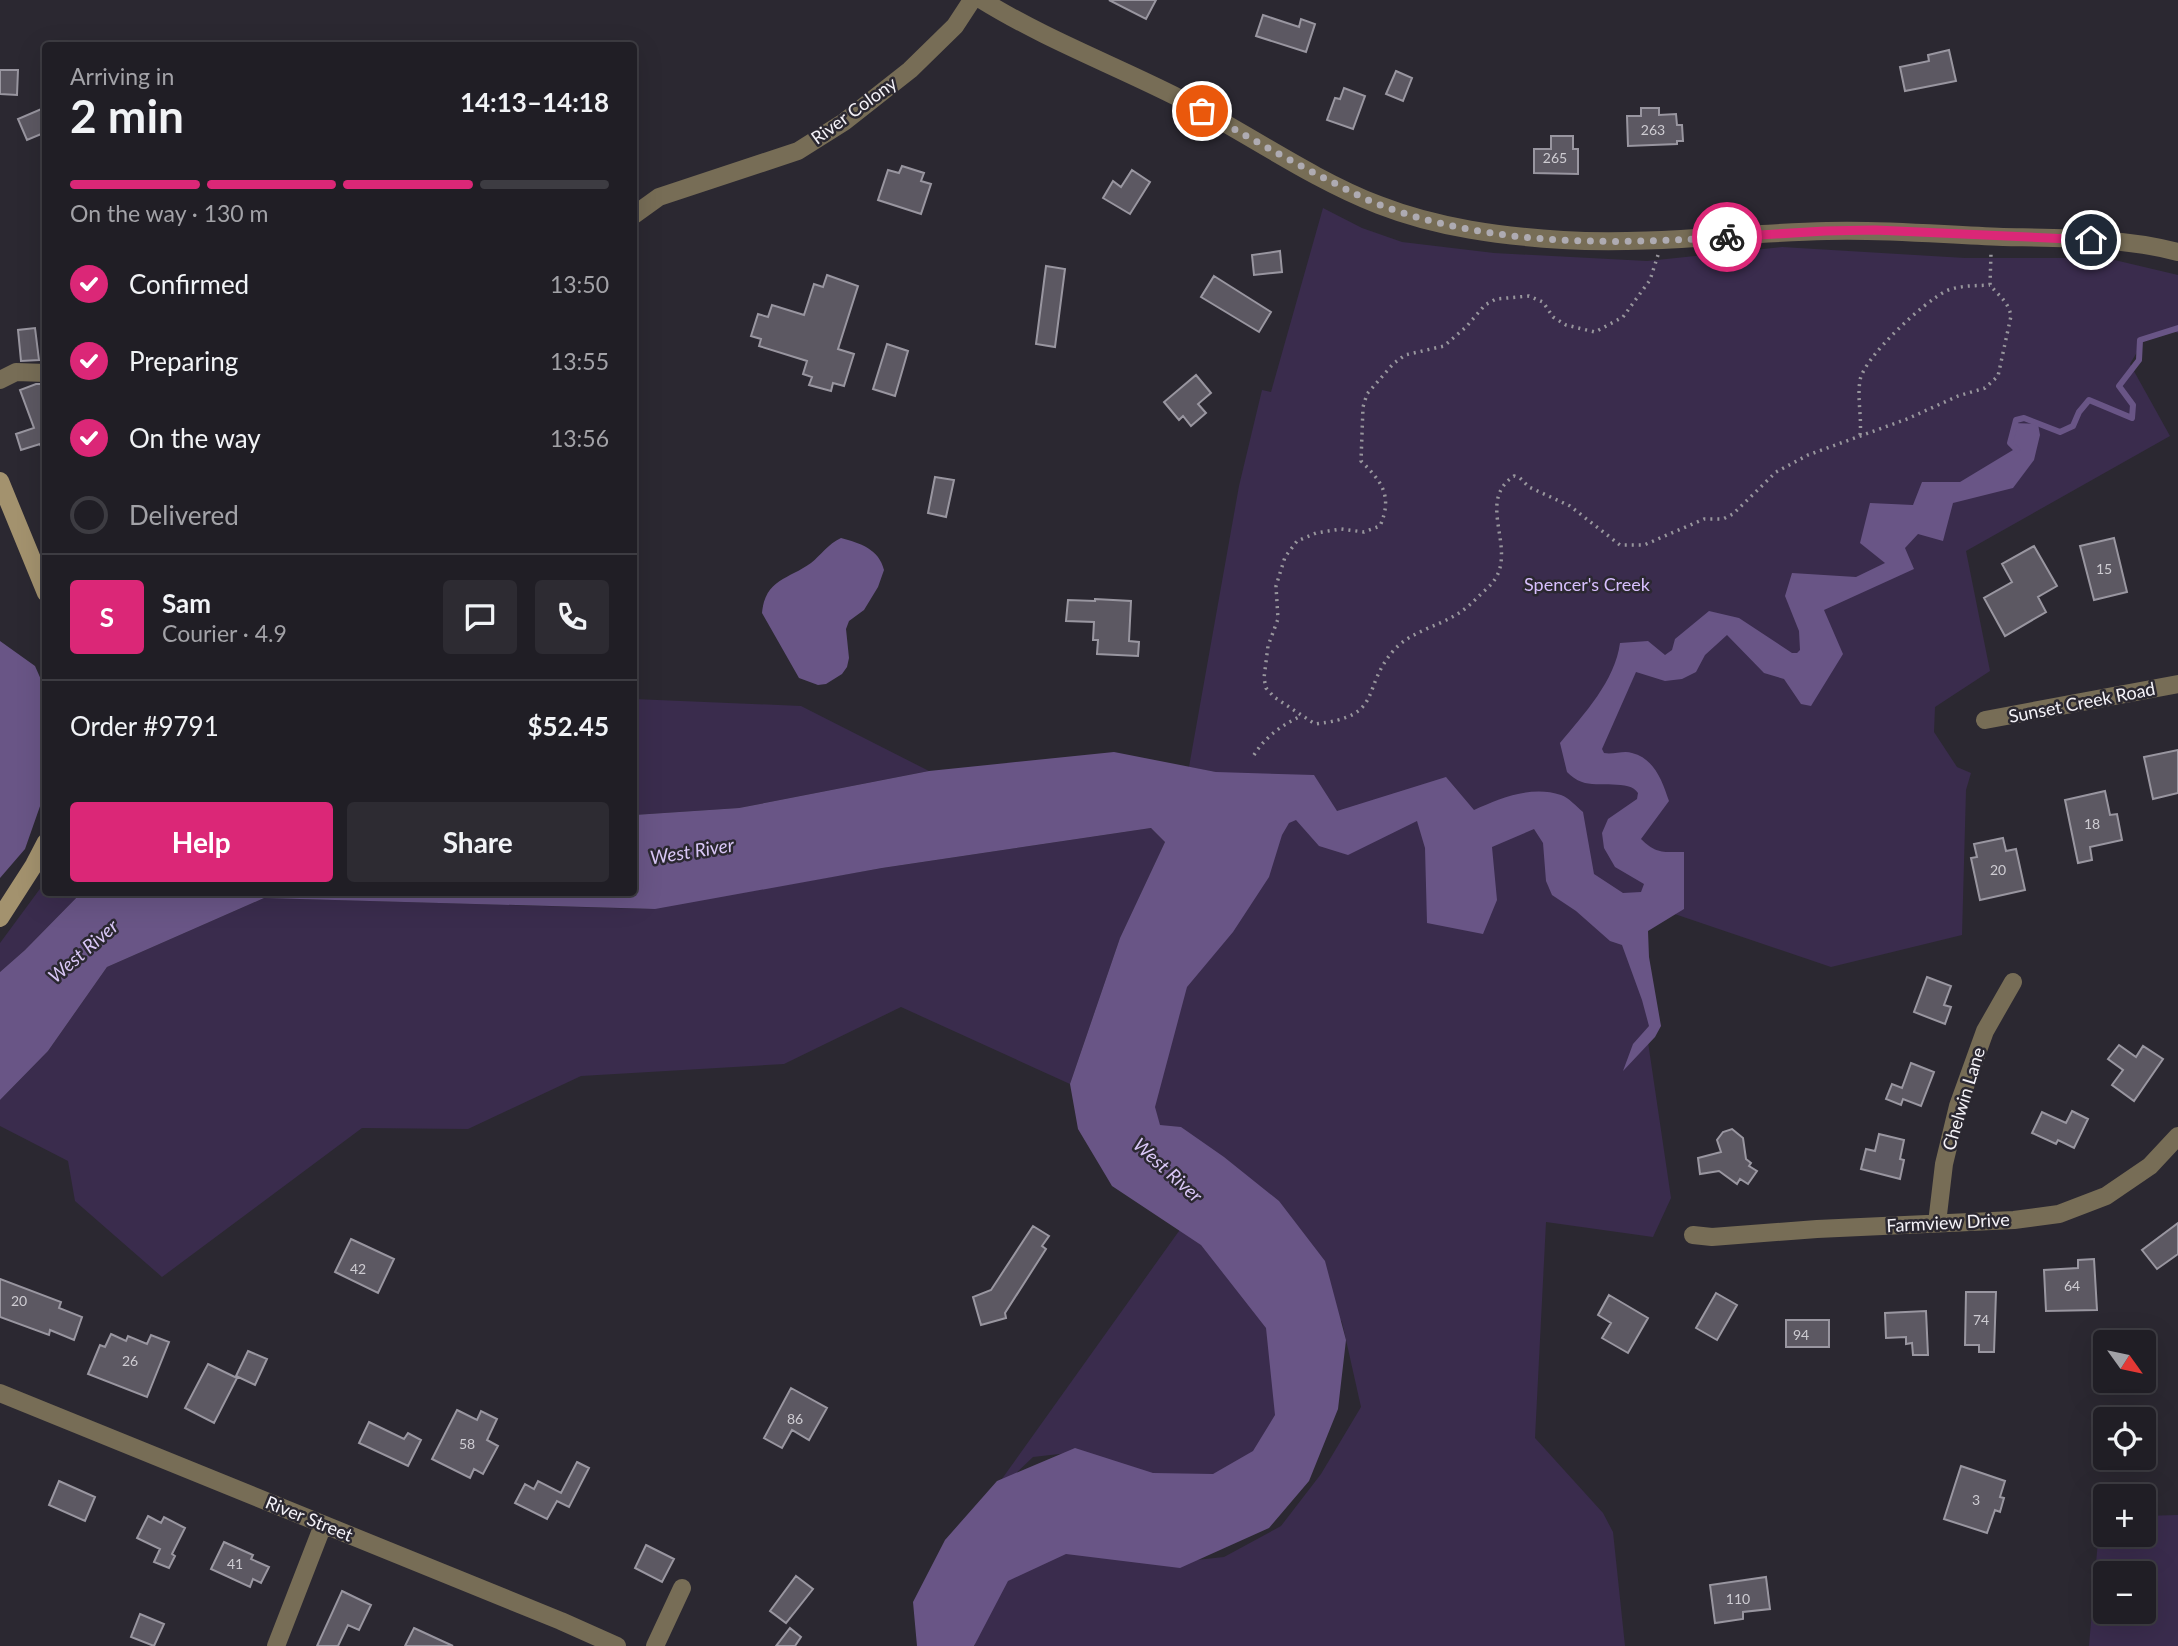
<!DOCTYPE html>
<meta charset="utf-8">
<style>
body{margin:0;font-family:Lato,sans-serif;background:#2d2b32;color:#f1f3f6;height:100vh;display:flex;flex-direction:column;font-size:26px;white-space:nowrap}
*{box-sizing:border-box;margin:0}
p{font-size:23px;color:#a2a2a7}
.icon{flex:none;width:38px;height:38px;fill:none;stroke:currentColor;stroke-width:2;stroke-linecap:round;stroke-linejoin:round}
.map{position:relative;flex:1;overflow:hidden}
.details{position:absolute;left:42px;top:42px;width:595px;height:854px;display:flex;flex-direction:column;background:#201e25;border-radius:7px;box-shadow:0 7px 28px #0002,0 0 0 2px #3d3c42}
.details>*{flex:none}
.needle{width:46px;rotate:123deg}
.fabs{position:absolute;left:2093px;top:1330px;display:grid;gap:14px}
.fabs a{display:grid;place-items:center;width:63px;height:63px;border-radius:7px;background:#201e25;box-shadow:0 7px 28px #0002,0 0 0 2px #3d3c42;font-size:35px}
.pin{position:absolute;display:grid;place-items:center;width:60px;height:60px;color:#fff;margin:-30px;border:4px solid #fff;border-radius:50%;box-shadow:0 2px 7px #0007}
.courier{position:absolute;display:grid;place-items:center;width:70px;height:70px;margin:-35px;border:5px solid #db2777;border-radius:50%;background:#fff;color:#222;box-shadow:0 2px 9px #0007}
.headline em{font-style:normal;font-weight:700}
.headline div{display:flex;flex-direction:column-reverse}
.headline{display:flex;align-items:center;justify-content:space-between;height:119px;padding:0 28px}
h1{font-size:46px;font-weight:700;line-height:52px}
.bar{display:grid;grid-template-columns:repeat(4,1fr);gap:10px 7px;align-content:center;height:84px;padding:0 28px}
.bar i{height:9px;border-radius:5px;background:#3d3c42}
.bar .active{background:#db2777}
.bar p{grid-column:span 4}
.line{display:flex;align-items:center;gap:18px;padding:0 28px;border-top:2px solid #3d3c42}
.line div{flex:1}
.round{display:grid;place-items:center;flex:none;width:74px;height:74px;border-radius:7px;background:#2d2b32}
ol{padding:0 28px;list-style:none}
li{display:flex;align-items:center;gap:21px;height:77px}
li p{margin-inline-start:auto}
li .icon{padding:7px;border-radius:50%;background:#db2777;color:#fff;stroke-width:4}
li:last-child{color:#a2a2a7}
li i{width:38px;height:38px;border:4px solid #3d3c42;border-radius:50%}
.primary-button{display:flex;gap:14px;margin-top:auto;padding:14px 28px}
.primary-button a{flex:1;height:80px;border-radius:7px;background:#db2777;color:#fff;font-size:28px;font-weight:700;line-height:80px;text-align:center}
.primary-button a+a{background:#2d2b32;color:#f1f3f6}
.map>svg:first-child{display:block}
</style>
<div class="map">
<svg width="2178" height="1646" viewBox="0 0 2178 1646">
<rect width="100%" height="100%" fill="#2b2831"/>
<path fill="#3a2c4d" fill-rule="evenodd" d="M1323 208 1362 228 1402 242 1494 253 1647 261 1782 247 1965 258H2106L2178 275V333L2171 330 2143 342 2130 364 2170 436 1966 551 1990 671 1935 707 1934 732 1957 767 1971 773 1966 790 1962 935 1831 967 1654 907 1626 910 1654 1028 1648 1042 1671 1198 1653 1237 1546 1222 1535 1438 1603 1513 1613 1532 1625 1646H975V1604L1017 1537 1159 1564 1224 1557 1281 1526 1321 1474 1361 1407 1342 1322 1251 1200 1145 1125 1216 772 1189 767 1239 486 1262 390 1271 392Z
M634 699 801 706 929 771 739 808 634 815Z
M1151 828 1165 842 1120 938 1070 1084 901 1007 784 1064 581 1076 468 1129 362 1128 162 1277 75 1201 68 1161 0 1126V1100L48 1051 107 967 264 898 648 909 882 868Z
M45 882 46 892 81 893 25 950 0 972V943Z
M1189 1217 1278 1306 1279 1442 1221 1494 1068 1453 1033 1457 984 1504Z
M2178 1515V1646H2089L2100 1517 2105 1516V1535H2144V1516ZM2105 1573H2144V1612H2105Z"/>
<path fill="#695586" d="M2013 423 2038 424 2040 435 2034 460 2013 488 1953 503 1943 541 1918 534 1905 548 1914 569 1824 610 1843 654 1811 706 1801 704 1784 679 1764 673 1727 635 1705 655 1696 672 1682 679 1665 681 1636 672 1602 749 1604 753C1613 755 1624 750 1632 753 1655 759 1662 781 1669 801L1641 839C1656 854 1663 852 1684 852V909L1648 931 1649 957 1661 1026 1655 1037 1623 1071 1633 1044 1649 1026 1642 1000 1622 945 1610 941 1576 911 1552 895 1546 881 1543 843 1534 829 1492 847 1497 900 1483 934 1427 923 1425 848 1417 821 1348 855 1319 846 1296 820 1289 823 1282 835 1269 877 1233 932 1187 987 1155 1107 1160 1125 1181 1127 1224 1157 1279 1201 1325 1261 1346 1340 1338 1409 1309 1481 1269 1528 1180 1568 1066 1554 1008 1581 974 1646H917L913 1602 945 1540 997 1481 1075 1448 1153 1473 1213 1474 1253 1451 1275 1415 1266 1328 1201 1245 1112 1186 1078 1129 1070 1084 1120 938 1165 842 1151 828 882 868 655 909 264 898 107 967 48 1051 0 1100V972L25 950 81 893 634 892V815L739 808 929 771 1114 752 1216 772 1314 775 1337 811 1446 777 1474 810C1500 798 1532 785 1561 795 1569 798 1576 806 1583 812L1594 874 1623 893 1641 892 1644 884 1615 867 1604 848 1602 833 1608 819 1637 799 1638 793C1630 779 1597 788 1582 782 1576 780 1571 776 1567 772L1560 743C1584 714 1615 681 1620 643L1648 641 1665 655 1672 650 1675 639 1709 611 1739 618 1792 653H1797L1800 650 1799 631 1785 596 1792 573 1856 577 1885 563 1860 543 1870 503 1913 505 1922 482H1960L2013 450Z
M841 538C860 543 879 549 884 570L878 587 864 610 849 621 846 629 849 658 847 667 842 674 826 684 818 685 799 678 762 613C765 579 789 579 811 563 821 555 828 544 841 538Z
M0 641 35 666 46 691 45 792 25 849 0 878Z"/>
<g fill="none" stroke-linecap="round" stroke-linejoin="round">
<path stroke="#695586" stroke-width="6" d="M2017 450 2010 443 2016 420 2024 418 2060 432 2073 426 2079 412 2089 400 2132 418 2133 405 2119 386 2139 360 2140 340 2178 328"/>
</g>
<path fill="#5c5862" stroke="#9996a0" stroke-width="2" d="M1109 0H1156L1146 19Z
M1263 15 1299 27 1301 19 1315 24 1306 52 1256 36Z
M1949 50 1956 81 1905 91 1900 67 1929 61 1928 55Z
M0 70H18L17 95 0 94Z
M1396 71 1412 78 1403 101 1386 94Z
M1344 88 1365 96 1353 129 1327 120 1335 98 1340 99Z
M46 107V132L27 140 18 119Z
M1641 108H1659V115L1676 114 1677 125H1682L1683 141H1677V144L1628 146 1627 116H1641Z
M1551 136H1573V149H1578V174L1534 173V149H1551Z
M902 166 924 173 921 181 931 184 921 214 878 200 888 170 899 173Z
M1132 170 1150 182 1130 214 1103 198 1113 181 1121 187Z
M1280 251 1282 272 1254 275 1252 255Z
M1046 266 1065 269 1055 347 1036 344Z
M827 275 858 286 838 349 854 354 844 386 833 383 831 391 809 385 812 377 803 374 807 361 759 346 761 339 751 336 758 314 768 317 772 305 804 315 814 284 823 287Z
M1214 276 1271 312 1259 332 1201 297Z
M35 328 39 360 21 361 18 330Z
M887 344 908 351 895 396 873 389Z
M1196 375 1211 393 1198 404 1206 413 1191 426 1183 416 1179 420 1164 402Z
M36 384H46L45 456 40 444 21 450 16 434 34 428 20 390Z
M935 477 954 480 946 517 928 513Z
M2114 538 2127 592 2094 600 2080 546Z
M2034 546 2057 586 2038 597 2046 612 2005 636 1984 598 2012 582 2002 564Z
M1095 599 1131 601 1129 641 1139 642 1138 656 1097 654 1098 640H1093L1094 622 1066 621 1068 600 1095 601Z
M2178 750V793L2153 799 2144 757Z
M2105 791 2110 815 2117 814 2122 840 2090 847 2092 860 2078 863 2065 800Z
M2003 838 2006 851 2016 849 2025 890 1980 900 1971 858 1977 857 1974 844Z
M1927 977 1951 986 1944 1005 1951 1007 1945 1024 1914 1012Z
M2119 1045 2136 1057 2143 1046 2163 1059 2134 1101 2112 1085 2123 1070 2108 1059Z
M1911 1063 1934 1072 1921 1106 1903 1099 1901 1105 1886 1099 1892 1084 1902 1088Z
M2072 1111 2088 1119 2074 1148 2058 1140 2056 1144 2032 1133 2042 1112 2066 1123Z
M1732 1129 1743 1138 1746 1159 1751 1163 1749 1166 1757 1171 1748 1184 1740 1179 1737 1184 1719 1171 1700 1174 1698 1158 1721 1152 1717 1140 1723 1132Z
M1879 1134 1904 1140 1900 1159 1904 1160 1900 1179 1861 1169 1866 1149 1875 1151Z
M2178 1223V1254L2157 1269 2142 1250Z
M1033 1226 1049 1236 1042 1246 1046 1249 1005 1313 1006 1318 981 1325 973 1297 991 1290Z
M351 1239 394 1259 378 1293 335 1272Z
M2094 1259 2097 1310 2046 1311 2044 1270 2078 1268V1260Z
M0 1279 61 1302 59 1308 82 1317 74 1340 50 1330 49 1335 0 1317Z
M1966 1292H1996L1994 1352H1979V1345H1965Z
M1716 1293 1737 1305 1717 1340 1696 1328Z
M1609 1295 1648 1318 1628 1353 1602 1338 1611 1323 1598 1315Z
M1926 1311 1928 1355H1913L1912 1343 1906 1344V1337L1886 1338 1885 1313Z
M1786 1320H1829V1347H1786Z
M111 1334 126 1341 128 1336 147 1344 151 1335 169 1342 147 1397 88 1374 100 1345 105 1347Z
M248 1351 267 1359 255 1385 236 1376Z
M208 1364 237 1378 214 1423 185 1408Z
M791 1388 827 1408 809 1440 792 1430 782 1448 764 1438Z
M457 1410 477 1420 481 1411 497 1419 487 1440 498 1446 483 1474 474 1469 470 1478 432 1459Z
M369 1422 404 1439 408 1433 421 1440 408 1466 359 1443Z
M577 1462 589 1468 569 1507 557 1501 547 1519 515 1503 525 1484 534 1489 538 1481 561 1493Z
M1961 1466 2005 1481 2000 1497 2004 1498 2000 1512 1995 1510 1987 1533 1944 1519Z
M59 1481 95 1497 85 1521 49 1505Z
M148 1516 161 1523 164 1517 185 1528 172 1554 175 1556 169 1568 154 1562 160 1549 137 1538Z
M224 1542 253 1555 251 1559 269 1567 261 1583 253 1579 250 1587 211 1569Z
M646 1545 674 1559 662 1582 635 1568Z
M796 1576 813 1589 786 1623 770 1611Z
M1766 1577 1770 1609 1743 1612V1619L1715 1623 1710 1585Z
M342 1591 371 1605 359 1630 348 1625 338 1646H317Z
M140 1614 164 1624 154 1646 131 1637Z
M414 1628 453 1646H405Z
M790 1628 801 1637 795 1646H776Z"/>
<g fill="none" stroke-linecap="round" stroke-linejoin="round">
<path stroke="#98969d" stroke-width="3.5" stroke-dasharray="2 5" stroke-linecap="butt" d="M1658 255 1650 280 1623 317 1595 332 1566 325 1553 317 1543 302 1529 296 1496 299 1485 305 1466 327 1444 346 1405 355 1393 364 1367 394 1363 407 1361 461C1382 482 1393 496 1380 526L1364 532 1341 529 1316 533 1297 541 1285 557 1276 586 1278 619 1268 646 1264 678 1266 688 1274 697 1315 724C1386 716 1359 690 1394 650 1409 633 1435 627 1454 616 1465 610 1474 601 1483 592 1490 586 1496 580 1499 571 1510 539 1479 499 1514 476L1520 478 1529 487 1570 506 1620 545H1644L1704 519H1723L1733 514 1776 472 1808 455 1907 419 1958 396 1985 388 1998 376 2011 316C2008 301 1999 296 1990 285L1991 253
M1860 435C1862 417 1857 399 1860 380 1865 356 1924 302 1946 291 1960 285 1975 286 1990 285
M1254 755C1265 737 1282 725 1301 716"/>
<path stroke="#776d56" stroke-width="18" d="M982 0C1045 39 1114 65 1179 98 1244 131 1311 179 1379 205 1438 228 1501 236 1563 240 1652 245 1739 233 1827 231 1886 229 1944 235 2003 237 2061 238 2121 237 2178 252
M634 215 659 197 798 151 844 122 910 70 955 26 972 0
M0 380 16 372 46 373
M1985 720 2178 684
M1937 1223 1944 1164 1958 1106 1985 1031 2013 982
M1693 1235 1712 1237 1817 1229 2014 1220 2059 1214 2106 1196 2150 1166 2178 1136
M0 1393 561 1621 617 1646
M276 1646 323 1525
M655 1646 682 1588"/>
<path stroke="#a3926e" stroke-width="18" d="M0 481 46 593
M0 918 34 865 46 842"/>
</g>
<g fill="none" stroke-linecap="round" stroke-linejoin="round">
<path stroke="#aeabb2" stroke-width="7" stroke-dasharray="0 12.6" d="M1202 111C1245 135 1288 160 1332 182 1348 190 1364 199 1380 205 1490 246 1611 245 1727 237"/>
<path stroke="#db2777" stroke-width="9" d="M1727 237 1825 231 1875 230 2091 240"/>
</g>
<g text-anchor="middle" stroke-width="5" stroke-linejoin="round" paint-order="stroke">
<g font-size="14" fill="#ceccd2">
<text x="1653" y="135">263</text>
<text x="1555" y="163">265</text>
<text x="2104" y="574">15</text>
<text x="2092" y="829">18</text>
<text x="1998" y="875">20</text>
<text x="358" y="1274">42</text>
<text x="2072" y="1291">64</text>
<text x="19" y="1306">20</text>
<text x="1981" y="1325">74</text>
<text x="1801" y="1340">94</text>
<text x="130" y="1366">26</text>
<text x="795" y="1424">86</text>
<text x="467" y="1449">58</text>
<text x="1976" y="1505">3</text>
<text x="235" y="1569">41</text>
<text x="1738" y="1604">110</text>
</g>
<g font-size="18" fill="#f4f2f8" stroke="#2b2831">
<text transform="translate(854 111) rotate(-36)" y="6">River Colony</text>
<text transform="translate(2082 703) rotate(-11)" y="6">Sunset Creek Road</text>
<text transform="translate(1964 1099) rotate(-73)" y="6">Chelwin Lane</text>
<text transform="translate(1948 1223) rotate(-3)" y="6">Farmview Drive</text>
<text transform="translate(309 1519) rotate(22)" y="6">River Street</text>
</g>
<g font-size="18" fill="#d7bffd" stroke="#2b2831">
<text x="1587" y="591">Spencer's Creek</text>
</g>
<g font-size="19" font-style="italic" fill="#d9c7f6" stroke="#2b2831">
<text transform="translate(692 851) rotate(-9)" y="7">West River</text>
<text transform="translate(83 951) rotate(-41)" y="7">West River</text>
<text transform="translate(1168 1170) rotate(42)" y="7">West River</text>
</g>
</g>
</svg>
<div class="fabs">
<a><svg class="needle" viewBox="-14 -14 28 28"><path d="M0-13l5 13h-10z" fill="#e53935"/><path d="M0 13l5-13h-10z" fill="#a2a2a7"/></svg></a>
<a><svg class="icon" aria-label="locate" viewBox="0 0 24 24"><circle cx="12" cy="12" r="6"/><path d="M12 2v4M12 18v4M2 12h4M18 12h4"/></svg></a>
<a>+</a>
<a>−</a>
</div>
<div class="pin" style="left:1202px;top:111px;background:#ea580c"><svg class="icon" aria-label="bag" viewBox="0 0 24 24"><path d="M5 8h14l-1 12H6zM9 8a3 3 0 0 1 6 0"/></svg></div>
<div class="pin" style="left:2091px;top:240px;background:#1f2937"><svg class="icon" aria-label="home" viewBox="0 0 24 24"><path d="M3 11l9-7 9 7M6 9v11h12V9"/></svg></div>
<div class="courier" style="left:1727px;top:237px"><svg class="icon" aria-label="bike" viewBox="0 0 24 24"><circle cx="6" cy="16" r="4"/><circle cx="18" cy="16" r="4"/><path d="M6 16l4-8h5l3 8M10 8l3 8H6M13 5h3"/></svg></div>
<section class="details">
<div class="headline"><div><h1>2 min</h1><p>Arriving in</p></div><em>14:13–14:18</em></div>
<div class="bar"><i class="active"></i><i class="active"></i><i class="active"></i><i></i><p>On the way · 130 m</p></div>
<ol>
<li><svg class="icon" aria-label="check" viewBox="0 0 24 24"><path d="M5 12l5 5 9-10"/></svg>Confirmed<p>13:50</p></li>
<li><svg class="icon" aria-label="check" viewBox="0 0 24 24"><path d="M5 12l5 5 9-10"/></svg>Preparing<p>13:55</p></li>
<li><svg class="icon" aria-label="check" viewBox="0 0 24 24"><path d="M5 12l5 5 9-10"/></svg>On the way<p>13:56</p></li>
<li><i></i>Delivered</li>
</ol>
<div class="line" style="height:126px"><b class="round" style="background:#db2777;color:#fff">S</b><div><b>Sam</b><p>Courier · 4.9</p></div><a class="round"><svg class="icon" aria-label="chat" viewBox="0 0 24 24"><path d="M4 5h16v11H9l-5 4z"/></svg></a><a class="round"><svg class="icon" aria-label="phone" viewBox="0 0 24 24"><path d="M5 4h4l2 5-3 2q2 4 5 5l2-3 5 2v4C11 20 4 13 5 4z"/></svg></a></div>
<div class="line" style="height:91px"><div>Order #9791</div><b>$52.45</b></div>
<div class="primary-button"><a>Help</a><a>Share</a></div>
</section>
</div>
